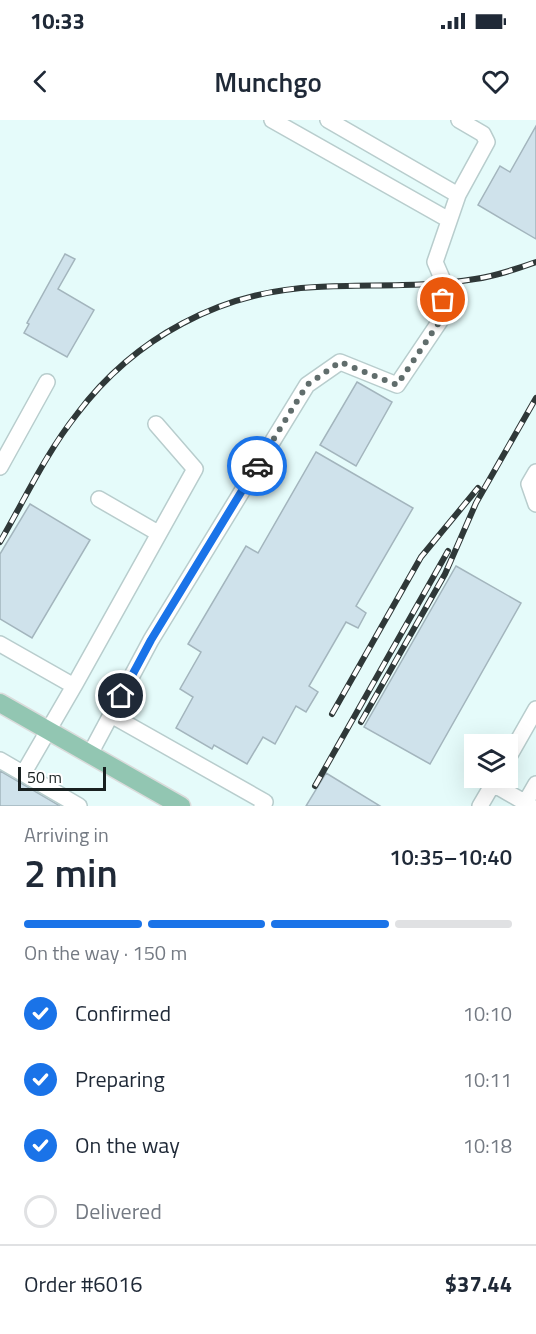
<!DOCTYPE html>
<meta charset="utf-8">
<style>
body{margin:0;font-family:"Titillium Web",sans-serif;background:#f2f2f3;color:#1f2937;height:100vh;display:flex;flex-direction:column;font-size:22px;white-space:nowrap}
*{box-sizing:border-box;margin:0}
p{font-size:20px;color:#747a83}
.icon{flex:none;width:33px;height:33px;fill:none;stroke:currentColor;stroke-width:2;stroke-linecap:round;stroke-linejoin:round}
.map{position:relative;height:686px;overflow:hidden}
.side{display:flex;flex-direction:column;background:#fff;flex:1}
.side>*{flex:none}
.buttons{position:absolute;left:464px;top:614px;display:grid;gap:12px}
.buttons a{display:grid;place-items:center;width:54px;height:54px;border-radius:0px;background:#fff;box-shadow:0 6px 24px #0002;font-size:30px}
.scale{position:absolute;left:18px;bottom:15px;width:88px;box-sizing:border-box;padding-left:6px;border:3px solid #182020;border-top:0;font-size:16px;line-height:21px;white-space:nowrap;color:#182020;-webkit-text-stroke:4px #fff;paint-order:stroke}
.pin{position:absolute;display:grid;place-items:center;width:51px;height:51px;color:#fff;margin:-26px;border:3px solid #fff;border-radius:50%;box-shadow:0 2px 6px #0007}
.courier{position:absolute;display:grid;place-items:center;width:60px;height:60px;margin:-30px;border:4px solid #1a73e8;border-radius:50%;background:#fff;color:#222;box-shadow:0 2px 8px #0007}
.summary em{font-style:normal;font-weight:600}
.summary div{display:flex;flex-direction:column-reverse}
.summary{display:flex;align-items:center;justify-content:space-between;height:102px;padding:0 24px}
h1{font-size:39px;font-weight:600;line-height:45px}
.bar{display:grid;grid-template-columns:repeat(4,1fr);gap:9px 6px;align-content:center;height:72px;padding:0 24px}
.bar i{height:8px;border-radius:4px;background:#e0e1e3}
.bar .active{background:#1a73e8}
.bar p{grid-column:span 4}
.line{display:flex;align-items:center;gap:15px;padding:0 24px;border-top:2px solid #e0e1e3}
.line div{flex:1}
ol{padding:0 24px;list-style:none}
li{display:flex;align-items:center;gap:18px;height:66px}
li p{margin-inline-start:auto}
li .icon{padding:6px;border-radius:50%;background:#1a73e8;color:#fff;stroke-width:4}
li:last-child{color:#747a83}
li i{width:33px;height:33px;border:3px solid #e0e1e3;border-radius:50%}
.status{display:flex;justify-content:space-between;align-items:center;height:42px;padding:0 30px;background:#fff;direction:ltr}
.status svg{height:16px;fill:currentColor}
header{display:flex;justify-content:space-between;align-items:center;height:78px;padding:0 24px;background:#fff;font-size:27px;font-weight:600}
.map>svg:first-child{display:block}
</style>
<div class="status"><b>10:33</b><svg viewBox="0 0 49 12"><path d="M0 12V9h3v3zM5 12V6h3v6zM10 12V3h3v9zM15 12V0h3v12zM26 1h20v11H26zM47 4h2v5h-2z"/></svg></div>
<header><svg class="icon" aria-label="back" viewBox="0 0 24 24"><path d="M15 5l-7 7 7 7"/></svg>Munchgo<svg class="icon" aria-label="heart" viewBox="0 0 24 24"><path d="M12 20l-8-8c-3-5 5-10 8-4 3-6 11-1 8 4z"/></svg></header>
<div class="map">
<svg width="536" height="686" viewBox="0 0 536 686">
<rect width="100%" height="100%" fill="#e5fbfa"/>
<path fill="#cfe2eb" stroke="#a3b5bd" stroke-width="1.5" d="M536 6V119L478 85 500 46 510 52Z
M65 134 75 139 58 169 94 190 67 237 24 213 29 204 27 203Z
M357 262 392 282 356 346 320 325Z
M316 332 413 388 356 486 366 493 358 508 346 502 309 566 318 572 306 592 296 586 275 624 263 617 247 644 214 625 212 629 176 608 193 577 180 569 201 532 188 524 246 426 258 433Z
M30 384 90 420 32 518 0 499V434Z
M456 446 521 483 430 644 364 607Z
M0 651 60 686H0Z
M326 653 380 686H306Z"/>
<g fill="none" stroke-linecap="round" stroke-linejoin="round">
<g stroke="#b8cdcd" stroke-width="18">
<path id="minor" d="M272 0 449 100
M458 75 487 22 483 14 459 0
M0 347 47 262
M536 352 529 364 536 384
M99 379 158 413
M0 524 74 566 23 654
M74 566 195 349 156 304
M111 595 265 682 262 686
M90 634 151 520 307 265 340 242 397 265 442 198 444 163 435 142 458 75 328 0
M0 640 79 686
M507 640 536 589
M493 664 531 686
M525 683 536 664
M480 686 497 657"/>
</g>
<g stroke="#dadbdb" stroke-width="21">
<path id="major" d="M0 583 181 686"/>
</g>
<use href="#minor" stroke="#fff" stroke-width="15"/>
<use href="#major" stroke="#92c6b2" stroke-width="18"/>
<g stroke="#2f3838" stroke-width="6">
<path id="rail" d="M0 422C25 379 46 333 77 294 134 218 221 171 317 167 369 164 423 168 475 159 496 156 516 149 536 142
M332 594 421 437 478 368
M361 602 445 454 476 383 536 278
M315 666 448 431"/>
</g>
<use href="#rail" stroke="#fff" stroke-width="4" stroke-dasharray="11" stroke-linecap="butt"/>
</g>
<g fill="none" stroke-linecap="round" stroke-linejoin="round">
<path stroke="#606d6c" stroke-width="6" stroke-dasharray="0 10.8" d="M257 346 307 265 340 242 397 265 442 198 443 180"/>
<path stroke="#1a73e8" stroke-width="8" d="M121 576 151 520 257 346"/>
</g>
</svg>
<div class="buttons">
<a><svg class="icon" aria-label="layers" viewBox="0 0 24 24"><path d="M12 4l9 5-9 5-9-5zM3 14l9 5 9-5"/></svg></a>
</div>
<div class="scale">50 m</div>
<div class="pin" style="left:443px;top:180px;background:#ea580c"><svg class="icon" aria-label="bag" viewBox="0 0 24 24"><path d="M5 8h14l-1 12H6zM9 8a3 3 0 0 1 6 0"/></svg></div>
<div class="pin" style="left:121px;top:576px;background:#1f2937"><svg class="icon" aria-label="home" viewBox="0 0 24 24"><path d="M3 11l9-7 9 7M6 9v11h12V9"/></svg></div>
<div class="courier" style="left:257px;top:346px"><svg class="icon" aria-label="car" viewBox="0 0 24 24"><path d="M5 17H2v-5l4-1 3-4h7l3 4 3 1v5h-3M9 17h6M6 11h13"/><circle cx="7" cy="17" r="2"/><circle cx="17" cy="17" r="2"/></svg></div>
</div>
<section class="side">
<div class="summary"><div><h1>2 min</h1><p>Arriving in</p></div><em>10:35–10:40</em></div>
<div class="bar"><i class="active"></i><i class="active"></i><i class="active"></i><i></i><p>On the way · 150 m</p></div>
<ol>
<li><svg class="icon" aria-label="check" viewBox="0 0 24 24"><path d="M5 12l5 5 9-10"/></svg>Confirmed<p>10:10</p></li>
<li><svg class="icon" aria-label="check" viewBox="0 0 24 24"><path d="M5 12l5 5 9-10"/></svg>Preparing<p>10:11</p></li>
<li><svg class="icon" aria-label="check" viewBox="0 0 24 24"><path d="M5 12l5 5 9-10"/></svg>On the way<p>10:18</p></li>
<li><i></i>Delivered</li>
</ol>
<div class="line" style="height:78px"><div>Order #6016</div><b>$37.44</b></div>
</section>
